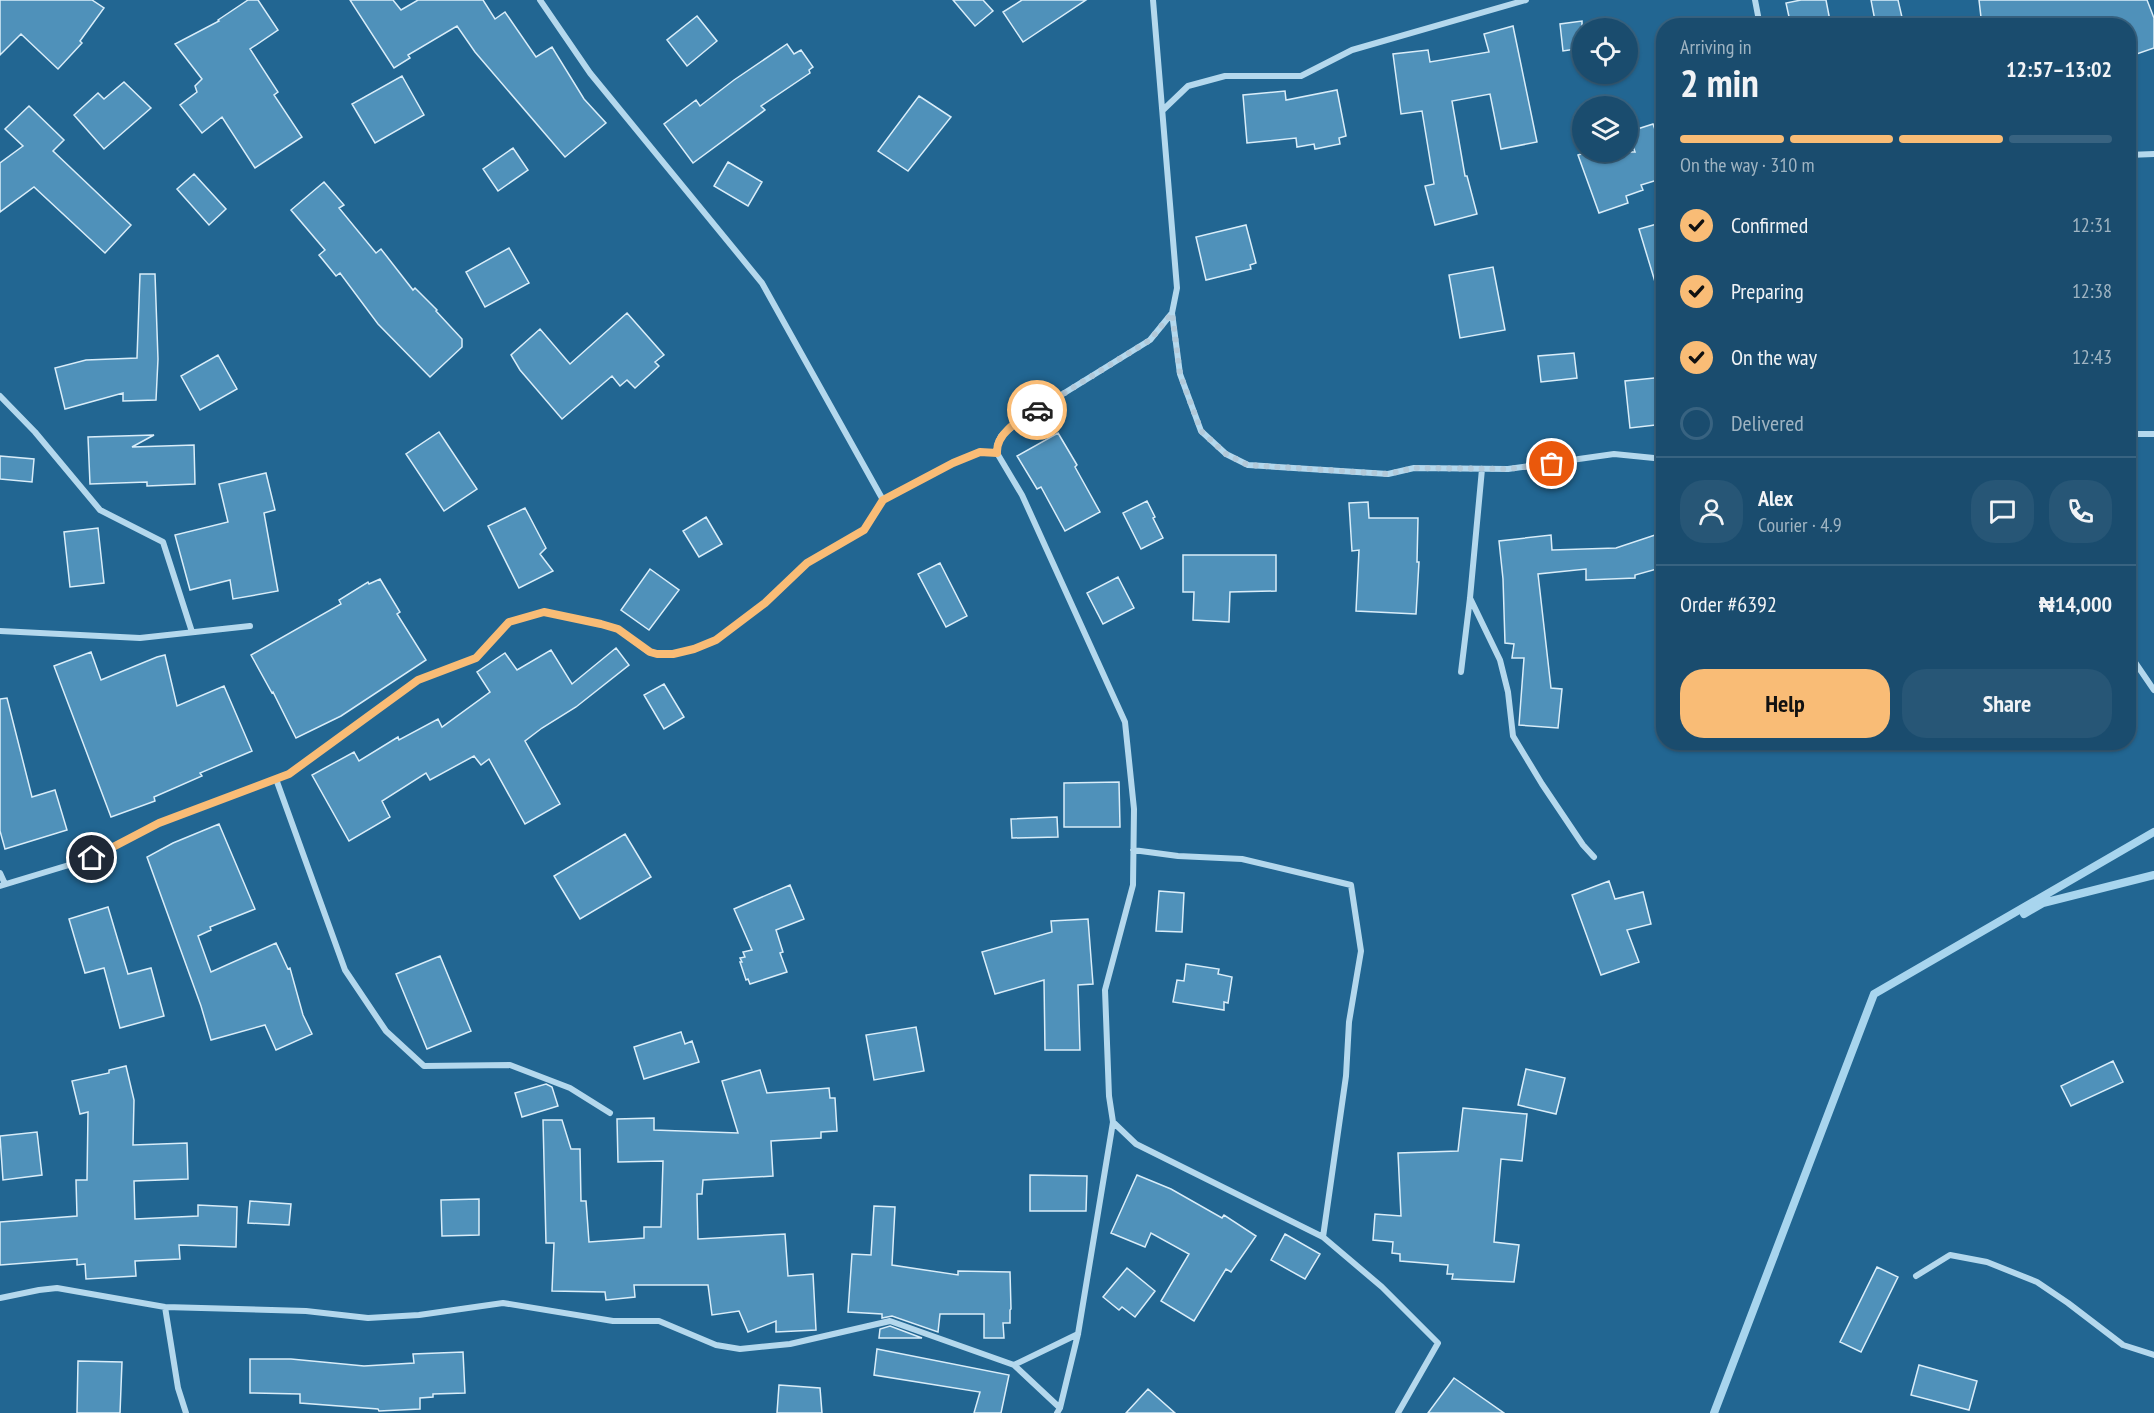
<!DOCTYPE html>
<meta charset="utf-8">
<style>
body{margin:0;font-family:"PT Sans Narrow",sans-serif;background:#275676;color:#f1f3f6;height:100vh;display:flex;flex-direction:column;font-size:22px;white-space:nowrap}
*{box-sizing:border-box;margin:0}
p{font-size:20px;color:#9fb4c2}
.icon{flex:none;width:33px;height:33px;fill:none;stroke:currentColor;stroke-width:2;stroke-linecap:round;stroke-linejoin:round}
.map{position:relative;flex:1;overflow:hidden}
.details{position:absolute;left:1656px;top:18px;width:480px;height:732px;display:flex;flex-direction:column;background:#1a4c6e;border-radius:24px;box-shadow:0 2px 4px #0004,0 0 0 2px #386381}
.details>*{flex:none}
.fabs{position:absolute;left:1572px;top:18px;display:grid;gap:12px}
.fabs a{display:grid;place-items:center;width:66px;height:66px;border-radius:50%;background:#1a4c6e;box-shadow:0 2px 4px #0004,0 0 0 2px #386381;font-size:30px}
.pin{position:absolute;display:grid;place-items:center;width:51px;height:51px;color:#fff;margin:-26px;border:3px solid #fff;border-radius:50%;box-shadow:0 2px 6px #0007}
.courier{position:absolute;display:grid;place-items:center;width:60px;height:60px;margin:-30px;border:4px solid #f9bc76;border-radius:50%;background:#fff;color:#222;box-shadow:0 2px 8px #0007}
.overview em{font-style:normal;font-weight:600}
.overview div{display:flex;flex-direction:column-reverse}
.overview{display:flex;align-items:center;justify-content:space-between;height:102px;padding:0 24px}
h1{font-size:39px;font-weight:600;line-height:45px}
.bar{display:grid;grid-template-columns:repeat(4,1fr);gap:9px 6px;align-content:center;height:72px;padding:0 24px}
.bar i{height:8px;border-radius:4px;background:#386381}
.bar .active{background:#f9bc76}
.bar p{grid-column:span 4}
.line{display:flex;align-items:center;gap:15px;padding:0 24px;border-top:2px solid #386381}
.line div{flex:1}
.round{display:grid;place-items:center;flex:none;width:63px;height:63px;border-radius:24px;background:#275676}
ol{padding:0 24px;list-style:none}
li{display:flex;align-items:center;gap:18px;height:66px}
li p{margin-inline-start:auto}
li .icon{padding:6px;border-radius:50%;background:#f9bc76;color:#111;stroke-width:4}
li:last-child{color:#9fb4c2}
li i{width:33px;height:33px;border:3px solid #386381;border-radius:50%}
.button{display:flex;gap:12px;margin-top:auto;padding:12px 24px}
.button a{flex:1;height:69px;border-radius:24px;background:#f9bc76;color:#111;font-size:24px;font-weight:600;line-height:69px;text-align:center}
.button a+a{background:#275676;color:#f1f3f6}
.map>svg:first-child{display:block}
</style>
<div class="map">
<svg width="2154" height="1413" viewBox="0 0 2154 1413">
<rect width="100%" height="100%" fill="#226692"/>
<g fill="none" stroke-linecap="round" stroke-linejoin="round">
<path stroke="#a8d5ee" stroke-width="8" d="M2024 914 2043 903 2154 875
M1714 1413 1874 994 2154 832"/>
</g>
<path fill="#4f91ba" stroke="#d9edf9" stroke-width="1.5" d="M0 0H92L104 8 80 41 82 43 58 69 21 34 0 55Z
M248 0H258L278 30 250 49 278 92 274 95 302 137 255 168 222 117 202 133 180 105 197 92 195 86 202 79 175 44 219 21 218 20Z
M350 0H393L401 10 418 0H483L495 19 505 12 536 57 552 47 584 99 606 123 565 157 475 52 457 26 408 55 410 58 394 68Z
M953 0H983L993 11 975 26Z
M1022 0H1086L1023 42 1003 12Z
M1801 0H1826L1831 26H1791L1786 3Z
M1871 0H1898L1904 26H1876Z
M1979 0H2147L2154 18V48L2128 57V26H1982Z
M697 16 717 41 687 66 667 40Z
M1582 21V48L1563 51 1560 24Z
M1513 26 1537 142 1501 149 1490 94 1452 101 1465 176H1467L1477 214 1435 225 1425 186 1434 184 1422 111 1401 114 1393 54 1428 50 1430 62 1489 52 1484 34Z
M787 44 794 54 801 50 813 67 809 70 810 73 761 106 765 110 693 163 664 124 696 100 700 106 734 80Z
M402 76 424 115 375 143 352 104Z
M124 82 151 108 104 149 74 115 98 93 104 99Z
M1337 90 1346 136 1339 138 1340 144 1315 149 1314 144 1297 147 1296 138 1247 143 1243 95 1285 91 1286 100Z
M919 96 951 117 908 171 878 151Z
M29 106 64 140 53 151 131 225 105 253 34 187 0 212V163L23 146 5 129Z
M1653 124 1664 155V178L1641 185 1643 190 1626 196 1628 203 1599 213 1578 155 1588 152H1635L1628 132Z
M513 148 528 170 498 191 483 169Z
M728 162 762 182 748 206 714 186Z
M194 174 226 209 209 225 177 189Z
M324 182 344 205 339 208 376 253 381 249 413 290 415 288 437 310 436 311 462 339V347L430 377 378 324 340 273 336 276 319 255 325 250 291 210Z
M1664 222V295H1659L1639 229Z
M1246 225 1256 263 1250 265 1251 269 1206 280 1196 237Z
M509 248 529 283 485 307 466 272Z
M1493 267 1505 330 1460 338 1449 275Z
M140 274H155L158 359 156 400 123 401V393L65 409 55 368 86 360 137 358Z
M627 313 664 355 655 362 659 366 635 388 627 380 620 386 612 376 562 419 520 370 511 355 540 329 570 364Z
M1574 353 1577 378 1541 382 1538 356Z
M218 355 237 389 200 410 181 376Z
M1664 377V424L1630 428 1625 381Z
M439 432 477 489 444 511 406 454Z
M1058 433 1077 465 1075 467 1100 512 1065 531 1041 487 1037 489 1017 456Z
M154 435 132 447 194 445 195 484 147 486V482L90 484 88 437Z
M0 456 34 459 32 482 0 479Z
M266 473 275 510 264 513 278 591 233 599 230 580 190 590 175 535 228 522 219 484Z
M1147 501 1155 517 1153 518 1163 538 1141 549 1123 513Z
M1368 502 1369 518H1418L1417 562H1419L1416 614 1356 611 1359 550 1352 551 1349 503Z
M525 508 546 548 540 554 553 571 519 588 488 526Z
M706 517 722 544 699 557 683 531Z
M98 528 104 583 70 587 64 532Z
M1664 532V567L1635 575V578L1586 580V569L1538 574 1551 688 1562 689 1558 728 1519 725 1524 658H1512L1514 644 1505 643 1503 579 1499 541 1551 535 1552 550 1616 548Z
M1183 555H1276V591L1230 592 1229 622 1193 620 1194 592H1183Z
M940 563 967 616 946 627 918 574Z
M650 569 679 590 649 630 621 610Z
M1118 577 1134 608 1103 624 1087 593Z
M380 579 400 612 397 614 426 660 341 716 296 738 273 692 272 693 251 655 341 604 339 600 368 582 369 584Z
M616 648 629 665 576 707 542 728 525 741 560 804 525 824 489 759 481 765 474 756 430 780 426 773 382 801 390 817 349 841 312 775 354 752 359 761 398 737 399 740 438 719 442 727 490 692 477 672 505 653 517 670 551 650 572 684Z
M91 652 101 680 157 657 165 655 177 706 224 686 252 751 200 773 202 776 154 797 155 801 111 817 54 666Z
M664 684 684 717 664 729 644 695Z
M7 698 32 797 55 790 67 830 5 849 0 831V699Z
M1119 782 1120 827H1064V783Z
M1057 817 1058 837 1012 838 1011 819Z
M219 824 255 909 210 927 211 930 198 936 211 972 276 943 288 969 290 968 303 1015 312 1034 276 1050 265 1025 211 1040 201 1006 147 857 173 843Z
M625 834 651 877 580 919 554 876Z
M1609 881 1615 899 1643 892 1651 924 1627 930 1639 962 1601 975 1572 895Z
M790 885 804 919 776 930 783 952 780 953 787 972 750 984 748 979 746 980 740 962H742L740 958 745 957 743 952 752 950 734 909Z
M1159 891 1184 893 1182 932 1156 931Z
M108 907 128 974 151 968 164 1016 120 1028 104 968 85 973 69 919Z
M1088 919 1093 984 1078 985 1080 1050H1045L1044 980 995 994 982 952 1052 932 1051 921Z
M440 956 471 1031 427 1049 396 974Z
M1186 964 1219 969 1218 974 1232 977 1228 1003 1224 1002V1010L1173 1002 1177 980 1184 981Z
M916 1027 924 1071 874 1080 866 1035Z
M681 1032 685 1044 692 1041 699 1062 644 1079 634 1047Z
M2113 1061 2123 1082 2071 1106 2061 1086Z
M126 1066 134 1100 133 1145 187 1143 188 1179 134 1181 135 1219 198 1216V1205L237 1207 236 1247 179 1245 180 1259 135 1261 136 1276 86 1279 85 1264 77 1265V1259L0 1265V1222L77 1216 76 1180H87L88 1112 80 1114 72 1081 109 1073V1070Z
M1526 1069 1565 1078 1556 1114 1518 1105Z
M760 1070 767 1093 829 1088 830 1098H835L837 1131 821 1132V1138L771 1141 773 1176 703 1180 702 1194H697L698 1239 785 1234 788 1276 813 1274 816 1330 776 1332V1321L748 1332 739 1311 712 1315 708 1285H634L635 1297 606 1300 605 1292 552 1291 554 1243H546L543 1120H562L571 1149H580L581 1201H586L589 1242 644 1238V1227H661L663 1161 618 1162 617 1119 654 1118V1130L738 1133 722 1081Z
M546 1084 552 1087 558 1106 522 1117 515 1093Z
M1463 1108 1527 1114 1522 1161 1501 1159 1494 1242 1519 1245 1514 1282 1452 1279 1453 1274H1447L1448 1265 1400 1261V1254L1392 1253 1393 1242 1373 1240 1375 1214 1401 1216 1398 1153 1458 1151Z
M37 1132 42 1175 3 1180 0 1136Z
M1030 1175 1087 1176 1086 1211H1030Z
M1137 1175 1171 1189 1222 1218 1224 1215 1256 1236 1231 1272 1226 1269 1194 1321 1161 1301 1189 1254 1151 1233 1145 1247 1111 1233Z
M479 1199V1235L442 1236 441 1200Z
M250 1201 291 1204 289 1225 248 1223Z
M874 1206 895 1207 892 1265 958 1275V1271L1010 1272 1011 1309 1010 1310V1323H1003L1004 1338H984V1314H940L938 1332 892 1316 882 1318V1314L848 1312 852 1254 871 1255Z
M1285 1234 1320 1254 1305 1279 1271 1260Z
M1877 1267 1898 1277 1861 1352 1840 1342Z
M1127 1268 1155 1291 1135 1317 1122 1307 1119 1310 1103 1297Z
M890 1326 922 1338H879L880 1329Z
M877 1349 1009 1375 1001 1413H974L980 1392 874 1375Z
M463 1352 465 1393 433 1394V1397L420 1398V1409L379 1411 378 1409 300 1403V1394L250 1393V1359H291L364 1366 414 1363 413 1354Z
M78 1361 122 1362 120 1413H77Z
M1919 1365 1977 1381 1969 1410 1911 1395Z
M1454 1378 1504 1413H1428Z
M779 1385 820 1388 822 1413H777Z
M1148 1389 1175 1413H1126Z"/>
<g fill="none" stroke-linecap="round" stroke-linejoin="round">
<path stroke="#b4d8ed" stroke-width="6" d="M540 0 590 73 762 283 883 500
M1153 0 1177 288 1172 313 1150 340 1024 418 1001 436 997 445V453L1022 495 1125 722 1134 809 1133 885 1105 990 1109 1096 1113 1122 1136 1144 1323 1237 1382 1287 1438 1343 1398 1413
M1755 0 1760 26
M1163 110 1188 86 1225 76H1301L1352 50 1526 0
M2128 155 2154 154
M1172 313 1180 374 1201 431 1226 454 1248 465 1388 474 1414 468 1508 469 1614 454 1664 459
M0 396 35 432 100 510 163 542 192 632
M2128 434H2154
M1470 598 1500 660 1508 692 1513 736 1542 784 1583 845 1594 857
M0 631 140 638 250 626
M2128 652 2154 690
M1461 672 1470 598 1482 469
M276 779 345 970 386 1031 424 1066 510 1065 570 1088 610 1113
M1133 850 1178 856 1242 859 1351 885 1361 951 1349 1022 1346 1076 1323 1237
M0 873 5 884
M0 886 92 858 159 823 289 774 418 680 476 658 509 622 544 612 601 624 618 629 649 652 657 654H673L695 649 716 640 765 603 807 563 864 530 883 500 953 463 980 452 997 453
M1916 1276 1950 1255 1987 1262 2037 1282 2068 1303 2123 1345 2154 1355
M0 1298 39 1290 57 1288 165 1307 306 1311 368 1318 419 1315 503 1303 613 1321H659L716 1345 740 1349 790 1344 890 1321 1014 1365 1060 1408 1057 1413
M165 1307 178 1388 186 1413
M1014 1365 1078 1334
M1060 1408 1078 1334 1113 1122"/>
</g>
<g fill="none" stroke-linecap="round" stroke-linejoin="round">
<path stroke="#b2c9d9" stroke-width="6" stroke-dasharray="0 10.8" d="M1037 410 1150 340 1172 313 1180 374 1201 431 1226 454 1248 465 1388 474 1413 468 1508 469 1552 464"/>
<path stroke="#f9bc76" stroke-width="8" d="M92 858 159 823 289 774 418 680 476 658 509 622 544 612 601 624 618 629 650 652 657 654H673L694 649 716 640 765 603 807 563 864 530 883 500 953 463 980 452 997 453C996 432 1020 420 1037 410"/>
</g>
</svg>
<div class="fabs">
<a><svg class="icon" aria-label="locate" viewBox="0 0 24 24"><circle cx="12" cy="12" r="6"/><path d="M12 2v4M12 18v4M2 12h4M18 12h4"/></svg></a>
<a><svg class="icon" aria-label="layers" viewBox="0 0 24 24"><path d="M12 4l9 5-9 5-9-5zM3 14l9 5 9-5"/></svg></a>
</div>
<div class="pin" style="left:1552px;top:464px;background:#ea580c"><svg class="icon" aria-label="bag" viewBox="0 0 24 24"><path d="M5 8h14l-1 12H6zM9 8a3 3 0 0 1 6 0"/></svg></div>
<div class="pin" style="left:92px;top:858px;background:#1f2937"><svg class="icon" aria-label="home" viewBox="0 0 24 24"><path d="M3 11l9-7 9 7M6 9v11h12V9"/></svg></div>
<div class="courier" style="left:1037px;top:410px"><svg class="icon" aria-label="car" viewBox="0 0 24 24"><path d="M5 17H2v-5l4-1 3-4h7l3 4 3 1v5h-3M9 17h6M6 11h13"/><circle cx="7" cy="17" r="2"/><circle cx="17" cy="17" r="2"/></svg></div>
<section class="details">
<div class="overview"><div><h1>2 min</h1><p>Arriving in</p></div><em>12:57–13:02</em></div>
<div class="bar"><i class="active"></i><i class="active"></i><i class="active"></i><i></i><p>On the way · 310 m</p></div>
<ol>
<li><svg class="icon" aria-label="check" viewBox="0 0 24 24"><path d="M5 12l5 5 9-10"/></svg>Confirmed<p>12:31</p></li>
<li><svg class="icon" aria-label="check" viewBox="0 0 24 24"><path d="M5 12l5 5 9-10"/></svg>Preparing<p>12:38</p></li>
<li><svg class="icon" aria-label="check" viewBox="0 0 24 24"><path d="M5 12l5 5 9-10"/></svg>On the way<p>12:43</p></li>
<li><i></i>Delivered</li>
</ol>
<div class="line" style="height:108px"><a class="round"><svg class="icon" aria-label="person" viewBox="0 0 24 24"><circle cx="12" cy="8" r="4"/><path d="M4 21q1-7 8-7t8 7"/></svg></a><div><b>Alex</b><p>Courier · 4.9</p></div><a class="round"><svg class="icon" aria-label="chat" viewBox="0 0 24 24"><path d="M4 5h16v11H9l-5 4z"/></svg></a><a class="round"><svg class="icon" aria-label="phone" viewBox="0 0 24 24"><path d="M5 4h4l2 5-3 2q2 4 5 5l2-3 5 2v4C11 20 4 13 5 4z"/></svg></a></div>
<div class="line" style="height:78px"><div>Order #6392</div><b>₦14,000</b></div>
<div class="button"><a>Help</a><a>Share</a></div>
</section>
</div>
